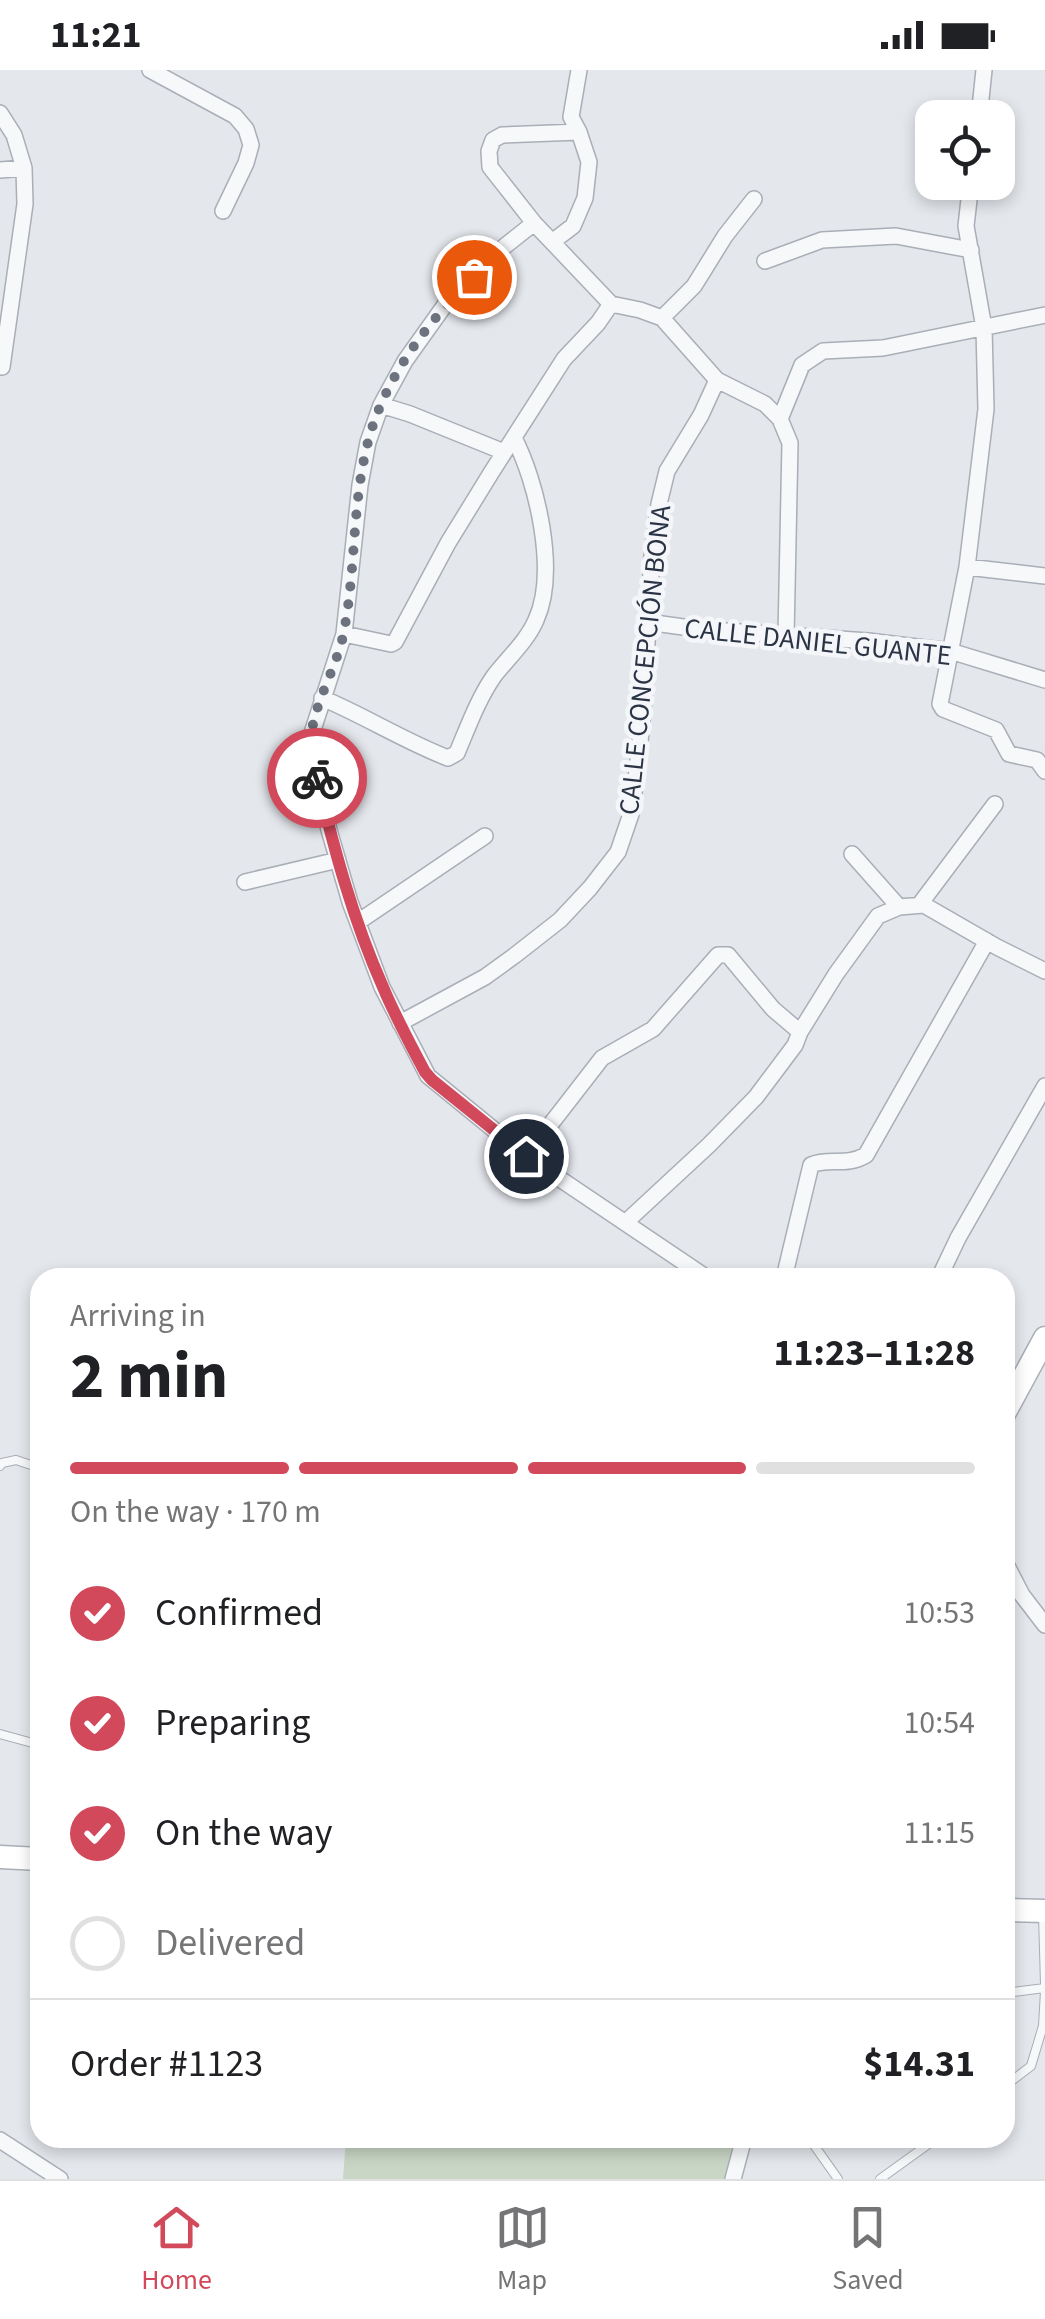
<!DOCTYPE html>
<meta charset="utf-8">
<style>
body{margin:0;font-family:"Source Sans 3",sans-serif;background:#f2f2f2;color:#202124;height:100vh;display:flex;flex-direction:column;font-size:38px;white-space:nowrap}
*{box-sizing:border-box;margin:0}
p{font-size:32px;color:#757577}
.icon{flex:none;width:55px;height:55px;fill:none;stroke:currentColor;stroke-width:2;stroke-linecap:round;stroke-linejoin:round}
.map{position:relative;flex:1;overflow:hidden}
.side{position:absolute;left:30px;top:1198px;width:985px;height:880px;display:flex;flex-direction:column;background:#fff;border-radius:30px;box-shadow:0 5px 15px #0003}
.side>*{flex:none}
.tools{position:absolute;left:915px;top:30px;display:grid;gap:20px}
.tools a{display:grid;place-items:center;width:100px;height:100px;border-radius:20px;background:#fff;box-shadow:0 5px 15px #0003;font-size:50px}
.pin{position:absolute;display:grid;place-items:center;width:85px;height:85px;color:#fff;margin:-42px;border:5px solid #fff;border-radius:50%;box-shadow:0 2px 10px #0007}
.courier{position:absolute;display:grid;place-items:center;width:100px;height:100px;margin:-50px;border:8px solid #d1495b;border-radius:50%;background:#fff;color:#222;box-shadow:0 2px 12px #0007}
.head em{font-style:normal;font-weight:700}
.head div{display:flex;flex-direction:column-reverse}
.head{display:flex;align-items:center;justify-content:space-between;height:170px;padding:0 40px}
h1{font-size:65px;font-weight:700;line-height:75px}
.bar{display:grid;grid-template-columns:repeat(4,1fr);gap:15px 10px;align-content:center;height:120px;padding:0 40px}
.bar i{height:12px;border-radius:8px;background:#e0e0e0}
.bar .selected{background:#d1495b}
.bar p{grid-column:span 4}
.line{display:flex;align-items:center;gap:25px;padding:0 40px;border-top:2px solid #e0e0e0}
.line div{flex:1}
ol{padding:0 40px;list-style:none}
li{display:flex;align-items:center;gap:30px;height:110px}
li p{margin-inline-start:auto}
li .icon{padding:10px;border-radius:50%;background:#d1495b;color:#fff;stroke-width:4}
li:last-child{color:#757577}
li i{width:55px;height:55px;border:5px solid #e0e0e0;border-radius:50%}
.status{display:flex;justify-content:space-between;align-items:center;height:70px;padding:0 50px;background:#fff;direction:ltr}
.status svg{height:28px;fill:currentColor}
.tabs{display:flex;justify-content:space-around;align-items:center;height:140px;border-top:2px solid #e0e0e0;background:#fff;font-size:28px;color:#757577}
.tabs a{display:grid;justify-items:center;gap:5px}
.tabs .selected{color:#d1495b}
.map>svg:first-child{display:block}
</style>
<div class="status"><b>11:21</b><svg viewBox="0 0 49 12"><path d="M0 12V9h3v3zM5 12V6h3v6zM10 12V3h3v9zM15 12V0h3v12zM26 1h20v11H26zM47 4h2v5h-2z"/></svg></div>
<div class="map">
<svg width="1045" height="2109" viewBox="0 0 1045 2109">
<rect width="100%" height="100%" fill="#e4e7ec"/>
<path fill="#c9d6c5" d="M346 2068H744L733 2109H343Z"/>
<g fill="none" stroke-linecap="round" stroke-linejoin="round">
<g stroke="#a9aeb7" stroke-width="10">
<path id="lane" d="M0 1396 2 1393 16 1390 40 1398
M0 1664 40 1675
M35 1784 40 1744
M1043 1845 1045 1914
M1005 1923 1045 1918
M1005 2016 1031 1996 1043 1956 1045 1921
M809 2068 838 2109
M880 2109 937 2068"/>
</g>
<g stroke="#a9aeb7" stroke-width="18">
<path id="street" d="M150 0 235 46 246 59 251 75 246 93 223 141
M0 43 14 65 24 98 25 134 2 297
M979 48 984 0
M579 62 502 65 493 70 489 81 490 97 534 153 611 234 640 240 662 248 717 310 765 334 780 349 790 373 786 566
M0 100 24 98
M971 112 966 156 984 258 986 339 967 497 940 634 943 639 996 660 1009 684 1037 690 1045 701
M534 153 505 176 447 232 405 291 381 335 368 372 360 415 344 564 311 666 314 695 329 760 350 832 382 917 428 1006 526 1086 707 1208
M552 172 573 156 585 128 589 92 579 62 571 47 579 0
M765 191 822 170 896 166 971 180
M662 248 694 216 725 166 754 129
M381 335 410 344 504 382
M780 349 802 295 823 281 883 278 1045 245
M967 497 1045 506
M647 552 698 559 868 571 950 581 1045 610
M344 564 391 574 395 572 448 473 491 403 564 289 598 253 611 234
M322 628C365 646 404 671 448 688L457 683C468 657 478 629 494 606 508 588 527 571 536 550 558 502 537 412 514 368
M852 784 899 837
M245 812 338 790
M920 834 995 734
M358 852 485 766
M400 953 485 907 514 886 560 850 590 818 618 782 631 744 637 701 643 641 652 486 659 434 667 401 701 345 717 310
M526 1086 602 988 653 959 718 885H728L773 939 800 962
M626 1152 709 1075 756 1027 795 975 800 962 836 904 878 846 899 837 924 835 997 877 1045 901
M784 1208 811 1095C829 1087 846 1097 866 1085L987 871
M939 1208 958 1168 1045 1016
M1005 1492 1022 1525 1045 1555
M0 2070 60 2109
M733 2109 744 2068"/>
</g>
<g stroke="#a9aeb7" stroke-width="25">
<path id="secondary" d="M1005 1342 1045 1268
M0 1787 40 1789
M1005 1840 1045 1841"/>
</g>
<use href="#lane" stroke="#f7f8fa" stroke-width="8"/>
<use href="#street" stroke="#f7f8fa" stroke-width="15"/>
<use href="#secondary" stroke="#fff" stroke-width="22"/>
</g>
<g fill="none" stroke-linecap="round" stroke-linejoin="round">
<path stroke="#6c737f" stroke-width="10" stroke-dasharray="0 18" d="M317 708C314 696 310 683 311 670 312 636 338 596 344 561 356 499 352 433 368 372 384 309 428 251 474 207"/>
<path stroke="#d1495b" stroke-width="12" d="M317 708C334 779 353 850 383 917 395 946 410 974 425 1002L432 1010 526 1086"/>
</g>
<g text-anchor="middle" stroke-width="9" stroke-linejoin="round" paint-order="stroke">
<g font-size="28" fill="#2b3445" stroke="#f4f6f9">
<text transform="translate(818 571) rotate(6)" y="10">CALLE DANIEL GUANTE</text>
<text transform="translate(644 590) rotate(-84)" y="10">CALLE CONCEPCIÓN BONA</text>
</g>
</g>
</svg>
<div class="tools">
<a><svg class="icon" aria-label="locate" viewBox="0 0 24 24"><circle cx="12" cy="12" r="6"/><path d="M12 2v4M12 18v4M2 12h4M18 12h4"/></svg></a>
</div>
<div class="pin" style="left:474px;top:207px;background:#ea580c"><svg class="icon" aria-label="bag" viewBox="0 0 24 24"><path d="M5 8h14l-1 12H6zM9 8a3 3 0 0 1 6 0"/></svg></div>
<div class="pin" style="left:526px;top:1086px;background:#1f2937"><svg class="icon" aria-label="home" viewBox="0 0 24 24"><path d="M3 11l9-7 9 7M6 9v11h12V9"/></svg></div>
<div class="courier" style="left:317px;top:708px"><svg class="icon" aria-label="bike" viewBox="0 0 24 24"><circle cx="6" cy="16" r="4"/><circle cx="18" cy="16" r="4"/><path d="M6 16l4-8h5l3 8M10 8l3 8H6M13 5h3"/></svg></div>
<section class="side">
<div class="head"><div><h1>2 min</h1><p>Arriving in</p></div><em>11:23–11:28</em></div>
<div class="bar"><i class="selected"></i><i class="selected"></i><i class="selected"></i><i></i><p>On the way · 170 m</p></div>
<ol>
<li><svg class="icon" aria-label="check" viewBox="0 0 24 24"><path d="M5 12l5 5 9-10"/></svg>Confirmed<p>10:53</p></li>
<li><svg class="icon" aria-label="check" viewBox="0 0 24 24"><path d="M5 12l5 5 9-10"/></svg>Preparing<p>10:54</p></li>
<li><svg class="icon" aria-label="check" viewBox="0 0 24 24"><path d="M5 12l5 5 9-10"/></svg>On the way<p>11:15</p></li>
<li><i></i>Delivered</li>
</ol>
<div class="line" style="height:130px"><div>Order #1123</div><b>$14.31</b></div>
</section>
</div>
<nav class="tabs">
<a class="selected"><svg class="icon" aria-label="home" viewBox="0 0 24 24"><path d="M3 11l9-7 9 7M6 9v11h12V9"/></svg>Home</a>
<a><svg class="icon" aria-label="map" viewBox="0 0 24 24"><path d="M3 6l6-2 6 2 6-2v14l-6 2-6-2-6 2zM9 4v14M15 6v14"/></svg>Map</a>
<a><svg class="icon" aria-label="saved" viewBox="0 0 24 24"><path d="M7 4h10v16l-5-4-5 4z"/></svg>Saved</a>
</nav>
